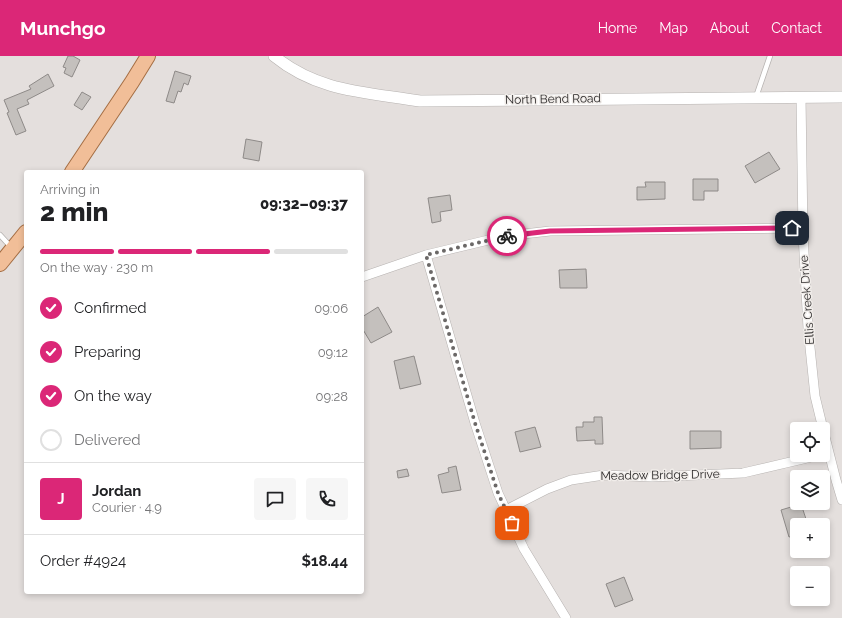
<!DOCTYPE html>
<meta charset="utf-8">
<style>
body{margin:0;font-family:Raleway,sans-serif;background:#f6f6f6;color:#202124;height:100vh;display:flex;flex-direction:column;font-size:15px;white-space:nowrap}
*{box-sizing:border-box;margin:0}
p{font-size:13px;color:#757577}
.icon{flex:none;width:22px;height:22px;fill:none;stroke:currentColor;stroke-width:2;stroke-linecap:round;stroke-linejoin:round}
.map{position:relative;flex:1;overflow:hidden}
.details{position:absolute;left:24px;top:114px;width:340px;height:424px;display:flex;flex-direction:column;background:#fff;border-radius:4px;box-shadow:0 2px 6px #0003}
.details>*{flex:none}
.buttons{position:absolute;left:790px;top:366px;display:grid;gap:8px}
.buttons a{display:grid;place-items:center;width:40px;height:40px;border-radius:4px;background:#fff;box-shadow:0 2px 6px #0003;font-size:20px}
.pin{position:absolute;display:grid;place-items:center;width:34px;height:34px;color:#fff;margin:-17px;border-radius:8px;box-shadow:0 2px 6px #0006}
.courier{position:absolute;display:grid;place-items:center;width:40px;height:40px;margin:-20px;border:3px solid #db2777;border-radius:50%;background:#fff;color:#222;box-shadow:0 1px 5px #0007}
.overview em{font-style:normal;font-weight:800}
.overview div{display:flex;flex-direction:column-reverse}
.overview{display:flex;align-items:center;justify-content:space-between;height:68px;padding:0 16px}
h1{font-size:26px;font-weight:800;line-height:30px}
.bar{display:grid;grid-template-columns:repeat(4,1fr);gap:6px 4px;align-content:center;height:48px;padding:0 16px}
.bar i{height:5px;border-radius:3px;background:#e0e0e0}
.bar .on{background:#db2777}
.bar p{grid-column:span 4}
.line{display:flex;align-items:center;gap:10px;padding:0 16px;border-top:1px solid #e0e0e0}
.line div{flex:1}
.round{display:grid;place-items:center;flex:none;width:42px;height:42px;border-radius:4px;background:#f6f6f6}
ol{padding:0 16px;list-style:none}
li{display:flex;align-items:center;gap:12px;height:44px}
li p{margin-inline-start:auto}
li .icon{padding:4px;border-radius:50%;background:#db2777;color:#fff;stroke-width:4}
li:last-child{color:#757577}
li i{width:22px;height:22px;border:2px solid #e0e0e0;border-radius:50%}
header{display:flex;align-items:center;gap:24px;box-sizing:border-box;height:56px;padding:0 20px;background:#db2777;color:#fff}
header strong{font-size:19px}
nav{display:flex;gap:22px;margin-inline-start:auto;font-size:14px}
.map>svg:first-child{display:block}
</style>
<header>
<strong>Munchgo</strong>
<nav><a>Home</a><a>Map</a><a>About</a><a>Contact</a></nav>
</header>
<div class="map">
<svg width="842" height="562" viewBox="0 0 842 562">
<rect width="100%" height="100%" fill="#e4dfdd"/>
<path fill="#c4c0bd" stroke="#8e8a88" d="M68 0H73L80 4 72 21 64 17 66 12 63 11Z
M175 15 191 20 188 29 184 27 181 36 178 35 174 47 166 45Z
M48 18 54 30 27 44 29 48 17 53 26 75 16 79 7 57 9 56 4 44 31 33 29 30Z
M82 36 91 41 82 54 74 49Z
M246 83 262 86 259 105 243 102Z
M769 96 780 113 755 127 745 110Z
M693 123H718V135H704V144H693Z
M645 126H665V143L637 144V131H646Z
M450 139 452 154 440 156 441 165 432 167 428 142Z
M586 213 587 232H560L559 214Z
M378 251 392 276 371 287 362 272V261Z
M414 300 421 328 400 333 394 305Z
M594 361H602L603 388H595V384L577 385 576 371H583V366H594Z
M535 371 541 391 520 396 515 376Z
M690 375H721V392L690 393Z
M456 410 461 434 442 437 438 419 449 416 448 412Z
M407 413 409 420 398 422 397 415Z
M801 448 808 469H797V479L789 481 781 454Z
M624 521 633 544 615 551 606 528Z"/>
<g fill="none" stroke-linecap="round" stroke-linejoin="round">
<g stroke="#b6b2b0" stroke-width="6">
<path id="service" d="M756 41 770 0
M0 179 11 191"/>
</g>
<g stroke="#b6b2b0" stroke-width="10">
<path id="minor" d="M801 41 803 178 808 272 815 340 823 373
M426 199 475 367 498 437 524 493 566 562
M362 221 426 199 505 180 550 175 803 172
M823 373 836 424 842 444
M506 454 547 433 571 424 604 419 652 421 743 417 820 399"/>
</g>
<g stroke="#b6b2b0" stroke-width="12">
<path id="tertiary" d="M274 0C318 36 366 36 420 45L842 41"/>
</g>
<g stroke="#a56e44" stroke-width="16">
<path id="primary" d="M72 116 132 26 148 0
M0 208 26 176"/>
</g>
<use href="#service" stroke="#fff" stroke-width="4.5"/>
<use href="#minor" stroke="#fff" stroke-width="9"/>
<use href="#tertiary" stroke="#fff" stroke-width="11"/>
<use href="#primary" stroke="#f1be98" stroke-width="14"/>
</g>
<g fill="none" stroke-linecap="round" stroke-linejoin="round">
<path stroke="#6b6867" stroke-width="4" stroke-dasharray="0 7.2" d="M507 180 426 199 475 367 498 437 512 467"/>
<path stroke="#db2777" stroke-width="5" d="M507 180 550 175 792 172"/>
</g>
<g text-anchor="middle" stroke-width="3" stroke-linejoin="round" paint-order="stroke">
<g font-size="12" fill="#2a2828" stroke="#f1edea">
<text transform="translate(553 43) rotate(-1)" y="4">North Bend Road</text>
<text transform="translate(807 244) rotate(-94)" y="4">Ellis Creek Drive</text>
<text transform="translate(660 419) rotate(-1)" y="4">Meadow Bridge Drive</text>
</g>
</g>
</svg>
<div class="buttons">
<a><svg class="icon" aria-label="locate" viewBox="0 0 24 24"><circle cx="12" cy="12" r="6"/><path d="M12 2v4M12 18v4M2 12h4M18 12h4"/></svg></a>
<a><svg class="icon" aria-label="layers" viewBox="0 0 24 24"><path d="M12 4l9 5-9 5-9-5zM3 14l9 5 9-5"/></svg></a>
<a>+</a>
<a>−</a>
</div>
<div class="pin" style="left:512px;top:467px;background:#ea580c"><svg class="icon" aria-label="bag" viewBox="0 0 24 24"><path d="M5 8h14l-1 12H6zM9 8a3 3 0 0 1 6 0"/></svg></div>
<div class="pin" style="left:792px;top:172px;background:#1f2937"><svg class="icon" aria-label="home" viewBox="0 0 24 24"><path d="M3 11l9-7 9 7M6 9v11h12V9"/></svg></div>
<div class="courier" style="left:507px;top:180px"><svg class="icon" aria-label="bike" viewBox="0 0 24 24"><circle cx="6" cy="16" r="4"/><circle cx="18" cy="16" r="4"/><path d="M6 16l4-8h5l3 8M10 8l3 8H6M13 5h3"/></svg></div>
<section class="details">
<div class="overview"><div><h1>2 min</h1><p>Arriving in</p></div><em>09:32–09:37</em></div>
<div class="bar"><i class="on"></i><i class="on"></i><i class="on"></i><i></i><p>On the way · 230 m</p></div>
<ol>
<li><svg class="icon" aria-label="check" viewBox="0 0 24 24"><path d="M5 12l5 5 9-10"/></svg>Confirmed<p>09:06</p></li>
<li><svg class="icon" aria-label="check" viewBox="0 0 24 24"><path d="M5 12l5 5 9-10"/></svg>Preparing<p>09:12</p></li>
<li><svg class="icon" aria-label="check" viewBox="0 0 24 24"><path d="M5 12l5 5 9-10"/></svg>On the way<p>09:28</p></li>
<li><i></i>Delivered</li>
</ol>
<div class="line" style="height:72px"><b class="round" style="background:#db2777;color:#fff">J</b><div><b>Jordan</b><p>Courier · 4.9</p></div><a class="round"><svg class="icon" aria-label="chat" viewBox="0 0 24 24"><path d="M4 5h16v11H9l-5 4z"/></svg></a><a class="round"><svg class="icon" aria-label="phone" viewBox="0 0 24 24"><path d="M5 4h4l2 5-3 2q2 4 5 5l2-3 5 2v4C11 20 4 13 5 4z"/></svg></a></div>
<div class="line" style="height:52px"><div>Order #4924</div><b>$18.44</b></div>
</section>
</div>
